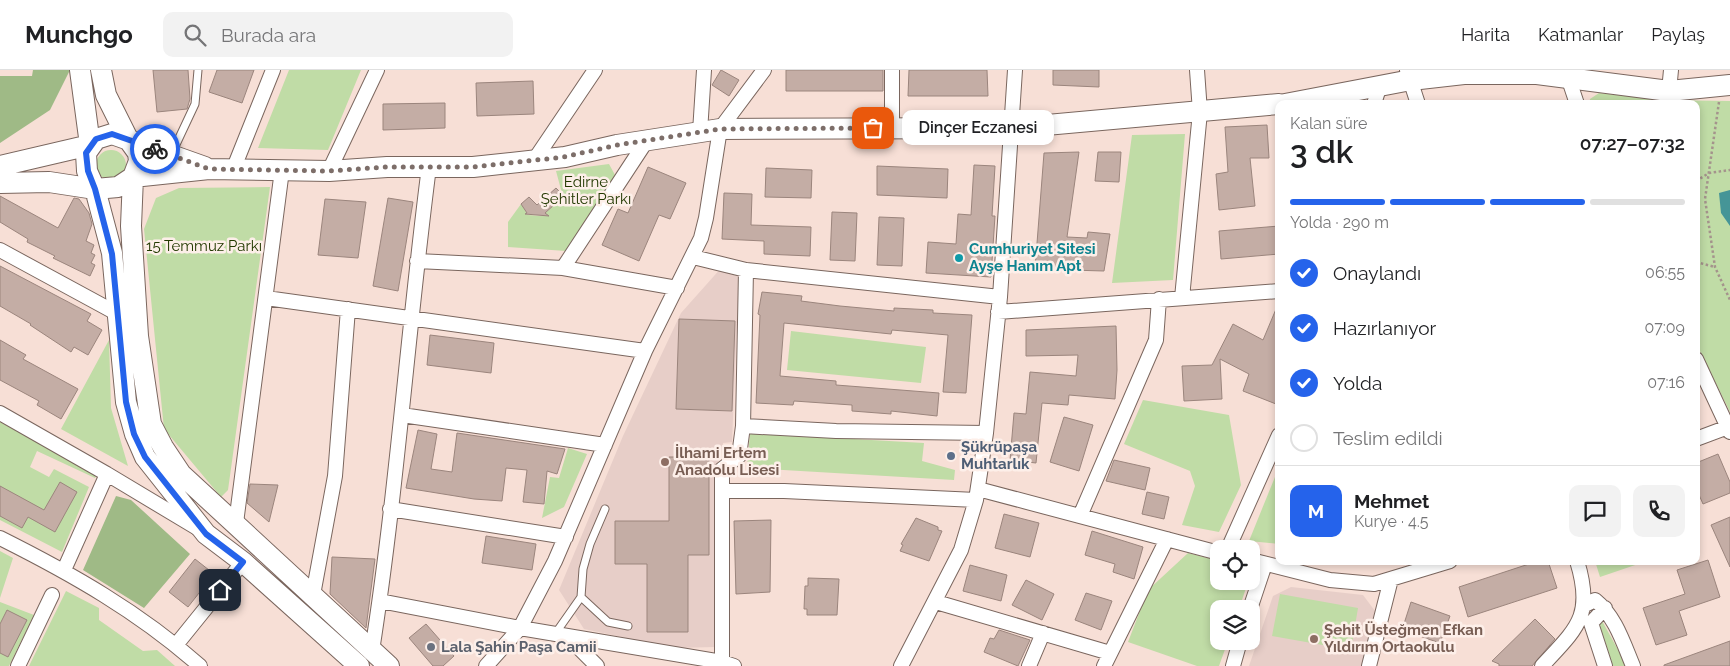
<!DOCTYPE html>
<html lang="tr">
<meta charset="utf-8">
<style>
body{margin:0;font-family:Raleway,sans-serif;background:#f2f2f2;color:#202124;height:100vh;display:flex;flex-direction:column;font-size:19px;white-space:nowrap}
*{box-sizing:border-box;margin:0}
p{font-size:16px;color:#757577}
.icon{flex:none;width:28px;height:28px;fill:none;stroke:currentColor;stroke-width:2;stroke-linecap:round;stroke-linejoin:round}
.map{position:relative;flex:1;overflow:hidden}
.sheet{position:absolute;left:1275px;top:30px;width:425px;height:465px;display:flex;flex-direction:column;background:#fff;border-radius:10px;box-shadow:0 2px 8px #0003}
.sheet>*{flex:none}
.buttons{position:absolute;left:1210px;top:470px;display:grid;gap:10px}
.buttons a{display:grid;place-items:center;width:50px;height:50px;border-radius:10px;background:#fff;box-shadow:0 2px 8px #0003;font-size:25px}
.pin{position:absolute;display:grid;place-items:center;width:42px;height:42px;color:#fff;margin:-21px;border-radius:10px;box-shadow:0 2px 8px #0006}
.courier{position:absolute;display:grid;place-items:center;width:50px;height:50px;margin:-25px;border:4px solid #2563eb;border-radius:50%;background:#fff;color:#222;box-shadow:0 1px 6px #0007}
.bubble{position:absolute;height:35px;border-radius:10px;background:#fff;box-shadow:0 2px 8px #0003;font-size:16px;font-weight:600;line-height:35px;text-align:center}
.head em{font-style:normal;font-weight:600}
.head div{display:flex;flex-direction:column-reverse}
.head{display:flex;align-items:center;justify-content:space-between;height:85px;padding:0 15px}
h1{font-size:32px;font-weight:600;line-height:38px}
.bar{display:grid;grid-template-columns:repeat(4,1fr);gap:8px 5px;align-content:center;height:60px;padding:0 15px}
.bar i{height:6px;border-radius:4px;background:#e0e0e0}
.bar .active{background:#2563eb}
.bar p{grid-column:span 4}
.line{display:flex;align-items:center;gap:12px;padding:0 15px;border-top:1px solid #e0e0e0}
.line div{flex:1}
.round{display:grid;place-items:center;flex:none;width:52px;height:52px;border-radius:10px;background:#f2f2f2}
ol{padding:0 15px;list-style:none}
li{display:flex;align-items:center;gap:15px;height:55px}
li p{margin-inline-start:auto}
li .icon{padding:5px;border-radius:50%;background:#2563eb;color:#fff;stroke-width:4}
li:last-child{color:#757577}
li i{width:28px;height:28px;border:2px solid #e0e0e0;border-radius:50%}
header{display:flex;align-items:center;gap:30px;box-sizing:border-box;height:70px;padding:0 25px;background:#fff;border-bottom:1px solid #e0e0e0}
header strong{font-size:24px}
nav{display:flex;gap:28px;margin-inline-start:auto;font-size:18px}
.search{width:350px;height:45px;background:#f2f2f2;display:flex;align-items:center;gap:12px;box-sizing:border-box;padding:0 18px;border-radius:10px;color:#757577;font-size:19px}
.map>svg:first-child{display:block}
</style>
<header>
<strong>Munchgo</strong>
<div class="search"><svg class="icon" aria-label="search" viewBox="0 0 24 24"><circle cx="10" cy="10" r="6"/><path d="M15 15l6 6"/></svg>Burada ara</div>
<nav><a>Harita</a><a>Katmanlar</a><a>Paylaş</a></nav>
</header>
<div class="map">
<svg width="1730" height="596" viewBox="0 0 1730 596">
<rect width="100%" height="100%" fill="#f7dfd6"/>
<path fill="#e7cec8" d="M722 197 739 204 732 372 723 373 721 387 714 397 715 577 674 578 584 559 559 520 623 366 681 243Z
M1291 517 1363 525 1375 541 1361 596H1249L1273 526Z"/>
<path fill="#c0dca6" d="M289 0H361L328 80 258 78Z
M1599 23 1662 30 1730 31V342L1696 273V34H1589L1590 29Z
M1185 64 1173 210 1112 213 1132 65Z
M96 95a15 15 0 1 1 30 0a15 15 0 1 1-30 0Z
M609 94 620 114 566 181 508 177V152L521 134 528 145 542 146 563 127 556 101Z
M270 117 228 420 221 427 164 359 144 159 156 128 179 118Z
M791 261 926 277 921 313 787 300Z
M109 270 111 338 128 396 61 359Z
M1143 330 1229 345 1241 415 1219 462 1182 455 1195 416 1190 401 1124 374Z
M0 352 97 404 95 408 37 381 30 397 49 407 54 399 89 417 62 482 0 450Z
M750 363 924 373 922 391 955 400 954 410 747 398Z
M568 378 587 384 564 437 542 448 550 407 559 408Z
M1279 397V474L1249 471Z
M0 481 13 488 0 528Z
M1188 483 1219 491V511L1248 512 1239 539H1219V571H1228L1219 596H1197L1128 572 1148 520Z
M1595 491H1647L1600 507Z
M66 521 99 538V550L143 581 157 580 175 596H29Z
M1280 524 1358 538 1351 580 1272 566Z
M0 532 34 545 9 596H0Z
M1601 549 1627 596H1613L1598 550Z"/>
<path fill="#9fba86" d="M33 0H70L50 40 0 73V6H32Z
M116 426 131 430 190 484 144 538 83 500Z"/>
<path fill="#459597" d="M1730 120V156L1721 143 1719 123Z"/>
<path fill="#c4ada5" stroke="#9b857d" d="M153 0H188L190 29 187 39 157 42Z
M217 0H254L242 33 209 22Z
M721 0 739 10 729 26 712 15Z
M786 0H883V21H786Z
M909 0H987L988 26H908Z
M1053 0H1099V17L1053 15Z
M533 11 534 44 477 46 476 13Z
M445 33V58L383 60V34Z
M1267 55 1269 88H1250L1255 136 1219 140 1216 104 1228 102 1225 57Z
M1079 82 1067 167 1087 168 1088 162 1110 164 1104 201 1035 199 1044 83Z
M1098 82H1121L1119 112 1095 111Z
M974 95 995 96 992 146H995L991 207 926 203 928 172 956 174 958 144 971 145Z
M877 96 948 99 947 128 877 125Z
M648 97 686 113 670 149 659 145 639 191 602 175 618 139 628 143Z
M766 98 812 100 811 128 765 127Z
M556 118 564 126 545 143 549 146 525 144 527 143 521 134 529 127 537 135Z
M724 123 752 124 751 155 811 157 810 186 764 184V171L722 169Z
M0 126 58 158 74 128 79 129 89 143 92 154 86 171 94 175 91 183 95 185 91 193 95 195 90 206 53 188 55 186 27 172 28 169 0 152Z
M388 128 413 132 398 221 373 216Z
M325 129 366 132 358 188 318 185Z
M832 142 857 143 855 191 830 190Z
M879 147 904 148 902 196 877 195Z
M1279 156V184L1221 189 1219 161Z
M0 196 91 244 87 251 102 260 88 285 74 277 71 282 30 255 31 254 0 236Z
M762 222 802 226 801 231 840 236 894 241V238L933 240V243L972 245 966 323 943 322 948 265 892 260 891 264 784 253 780 306 836 311V315L939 323 937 346 891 341V344L852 341V335L794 331 793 335 756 333 760 245 758 244Z
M1279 232V327L1276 334 1243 321 1249 304 1220 289 1222 329 1184 331 1182 296 1212 295 1233 254 1263 270Z
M679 249 735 251 732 341 676 339Z
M1116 256 1117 300 1115 329 1069 325 1068 335 1042 333 1036 393 1010 390 1014 343 1026 344 1030 302 1076 306 1078 285 1026 286V260Z
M430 265 494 273 491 303 427 295Z
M0 270 26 285 23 289 78 319 61 349 37 335 39 331 0 310Z
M1064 347 1093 355 1079 401 1050 392Z
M418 360 437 364 431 399 452 402 457 363 565 379 557 404 547 401 544 434 523 432 527 400 506 398 502 431 474 429 406 418Z
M1718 384 1730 412V423L1703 434 1696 418V393Z
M669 387H709V485H688V562H647V494H615V451H669Z
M1114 390 1150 398 1145 420 1106 411Z
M60 412 77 422 55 462 28 447 22 458 0 446V416L44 440Z
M250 414 278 415 269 452 247 433Z
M1147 422 1169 427 1164 449 1142 444Z
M1004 444 1039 453 1030 487 995 478Z
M1730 447V497L1711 455Z
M916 448 938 457V460L942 461 929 491 900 481 903 475 901 474Z
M771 450 770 522 736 524 734 451Z
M1092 461 1143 477 1134 509 1113 502 1115 494 1085 485Z
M486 466 536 474 532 500 482 493Z
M332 487 375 489 366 558 330 524Z
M195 489 214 504 188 537 169 522Z
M1708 490 1720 527 1679 541 1687 565 1656 575 1643 538 1685 524 1677 500Z
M1538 491H1548L1557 518 1468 547 1459 517Z
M970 495 1007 505 1001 531 963 521Z
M808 508 839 509 837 545H807V539H804L805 516H808Z
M1026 510 1054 524 1042 550 1012 535Z
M1086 523 1112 531 1101 560 1075 550Z
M1411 532 1450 546 1440 573 1402 560Z
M7 540 27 550 8 587 0 583V554Z
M1535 549 1555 569 1532 596H1499V594L1492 591Z
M426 554 454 586 443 596H433L409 568Z
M999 560 1030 570 1018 596 984 582 990 568 994 569Z
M1730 571V596H1664V595Z"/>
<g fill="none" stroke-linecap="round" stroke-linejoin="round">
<g stroke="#7a665e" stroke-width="9">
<path id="lane" d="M172 83 195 34 198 0
M581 527 608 552 628 556
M555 564 581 527 583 499 590 474 605 439"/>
</g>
<g stroke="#7a665e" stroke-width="16">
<path id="street" d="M892 0V59
M1407 0 1418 34
M1568 7 1577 34
M1669 21 1671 0
M1374 34 1379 18
M700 62 704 0
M533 92 595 0
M233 100 273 0
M329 101 377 0
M0 180 118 244
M693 187 746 200 1000 227
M417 191 563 198 677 218
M563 198 647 70
M266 228 645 281
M1182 228 1200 42 1197 0
M998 242 1279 221
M1696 289 1730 362
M0 343 107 404 197 458
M402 345 605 375
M743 356 836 361 986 363
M1696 369 1728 357
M978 419 1219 483
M722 421H784L976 430
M390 439 566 467
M1080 446 1156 270 1159 229
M236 453 282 100
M0 468C72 504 139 542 200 596
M1228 479 1279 365
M1251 490 1330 510 1374 514 1450 491
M64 500 107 404
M313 525 335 406 348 239
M380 531 520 558 722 592 734 596
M936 532 1110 583
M1585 535 1595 530C1615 546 1623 572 1633 596
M1605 538 1591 553 1605 596
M1250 539 1265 494
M567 566 597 596
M176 575 243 492
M372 581C397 421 408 258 429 97
M722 592V399L739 386 743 356 746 200
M18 596 52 525
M486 596 520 558 555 491 645 281 701 168 706 148 720 59 764 0
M901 596 961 480 976 430 986 363 1000 227 1015 0
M1029 596 1043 563
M1104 596 1167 469
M1233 596 1240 571
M1369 596 1391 509
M1542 596C1577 558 1594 546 1577 491"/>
</g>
<g stroke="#7a665e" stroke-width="22">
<path id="secondary" d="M80 0 90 75
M1285 34 1411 10 1464 4H1537L1669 21 1730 15
M0 96 90 75
M205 97 112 64 96 69 86 83 87 101 95 119 112 183 126 332 135 364 145 387 206 464 243 492 359 596
M133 107 209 99 329 101 387 97H473L565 87 617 75 720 59 1013 58 1279 34
M133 107 131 156 138 266 151 354 163 377 181 404 389 596
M0 113 49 112 95 119 118 117 133 107 139 91 138 83 128 69 106 25 101 0"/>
</g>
<path stroke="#a4938c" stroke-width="2.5" stroke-dasharray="2.5 2.5" stroke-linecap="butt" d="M1719 32 1705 129 1715 197 1730 230
M1696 111 1709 103 1730 100
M1696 192 1715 197"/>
<use href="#lane" stroke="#fff" stroke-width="7"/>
<use href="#street" stroke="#fff" stroke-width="14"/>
<use href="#secondary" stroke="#fff" stroke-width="20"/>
</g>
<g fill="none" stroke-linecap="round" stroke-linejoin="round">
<path stroke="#7d6e69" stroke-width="5" stroke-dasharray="0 9" d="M155 79 209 99 329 101 387 97H473L564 87 617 75 720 59 873 58"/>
<path stroke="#2563eb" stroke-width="6" d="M155 79 112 64 96 69 86 83 88 101 95 119 112 184 126 332 134 364 145 387 206 464 243 492 220 520"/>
</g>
<circle fill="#0f9aa8" stroke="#fdefe9" stroke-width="2" cx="959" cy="188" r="5"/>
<circle fill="#5c6f8a" stroke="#fdefe9" stroke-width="2" cx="951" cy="386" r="5"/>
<g fill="#8d6e63" stroke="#fdefe9" stroke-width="2">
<circle cx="665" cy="392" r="5"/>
<circle cx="1314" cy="569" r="5"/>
</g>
<circle fill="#6b7280" stroke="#fdefe9" stroke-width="2" cx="431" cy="577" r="5"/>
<g text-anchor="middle" stroke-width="5" stroke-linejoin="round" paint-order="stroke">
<g font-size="15" fill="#223900" stroke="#fdefe9">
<text x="586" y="117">Edirne<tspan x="586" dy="17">Şehitler Parkı</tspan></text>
<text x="204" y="181">15 Temmuz Parkı</text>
</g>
<g font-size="15" font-weight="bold" fill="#0d838f" stroke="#fdefe9" text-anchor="start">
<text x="969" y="184">Cumhuriyet Sitesi<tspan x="969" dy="17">Ayşe Hanım Apt</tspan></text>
</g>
<g font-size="15" font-weight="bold" fill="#4e5e75" stroke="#fdefe9" text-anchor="start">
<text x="961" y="382">Şükrüpaşa<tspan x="961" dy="17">Muhtarlık</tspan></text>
</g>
<g font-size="15" font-weight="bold" fill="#785e54" stroke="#fdefe9" text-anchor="start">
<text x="675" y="388">İlhami Ertem<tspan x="675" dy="17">Anadolu Lisesi</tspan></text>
<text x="1324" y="565">Şehit Üsteğmen Efkan<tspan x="1324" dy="17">Yıldırım Ortaokulu</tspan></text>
</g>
<g font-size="15" font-weight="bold" fill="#5b616d" stroke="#fdefe9" text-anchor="start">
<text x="441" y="582">Lala Şahin Paşa Camii</text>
</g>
</g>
</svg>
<div class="buttons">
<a><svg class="icon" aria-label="locate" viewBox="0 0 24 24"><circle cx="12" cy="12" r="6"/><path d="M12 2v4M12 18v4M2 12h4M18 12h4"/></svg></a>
<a><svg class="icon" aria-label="layers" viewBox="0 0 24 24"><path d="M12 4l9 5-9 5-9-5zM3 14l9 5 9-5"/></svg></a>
</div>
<div class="pin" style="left:873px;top:58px;background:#ea580c"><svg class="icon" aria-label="bag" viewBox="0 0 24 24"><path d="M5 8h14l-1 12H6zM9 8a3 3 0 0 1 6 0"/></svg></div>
<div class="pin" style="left:220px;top:520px;background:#1f2937"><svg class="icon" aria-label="home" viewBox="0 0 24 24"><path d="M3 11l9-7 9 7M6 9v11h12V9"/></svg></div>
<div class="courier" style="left:155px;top:79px"><svg class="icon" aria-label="bike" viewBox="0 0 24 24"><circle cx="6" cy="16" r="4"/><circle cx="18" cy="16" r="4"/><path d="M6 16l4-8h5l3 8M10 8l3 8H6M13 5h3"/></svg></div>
<div class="bubble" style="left:902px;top:40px;width:152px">Dinçer Eczanesi</div>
<section class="sheet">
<div class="head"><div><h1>3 dk</h1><p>Kalan süre</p></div><em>07:27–07:32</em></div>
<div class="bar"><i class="active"></i><i class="active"></i><i class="active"></i><i></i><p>Yolda · 290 m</p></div>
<ol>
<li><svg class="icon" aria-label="check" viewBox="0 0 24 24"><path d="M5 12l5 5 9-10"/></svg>Onaylandı<p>06:55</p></li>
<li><svg class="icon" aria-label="check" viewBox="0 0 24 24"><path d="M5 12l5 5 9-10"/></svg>Hazırlanıyor<p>07:09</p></li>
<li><svg class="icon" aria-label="check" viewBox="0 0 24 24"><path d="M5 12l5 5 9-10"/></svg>Yolda<p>07:16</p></li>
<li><i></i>Teslim edildi</li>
</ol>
<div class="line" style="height:90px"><b class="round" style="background:#2563eb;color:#fff">M</b><div><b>Mehmet</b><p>Kurye · 4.5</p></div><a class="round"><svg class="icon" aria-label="chat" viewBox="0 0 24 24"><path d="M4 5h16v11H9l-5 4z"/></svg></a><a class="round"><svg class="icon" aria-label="phone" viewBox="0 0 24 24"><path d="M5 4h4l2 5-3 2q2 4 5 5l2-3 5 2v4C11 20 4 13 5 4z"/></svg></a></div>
</section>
</div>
